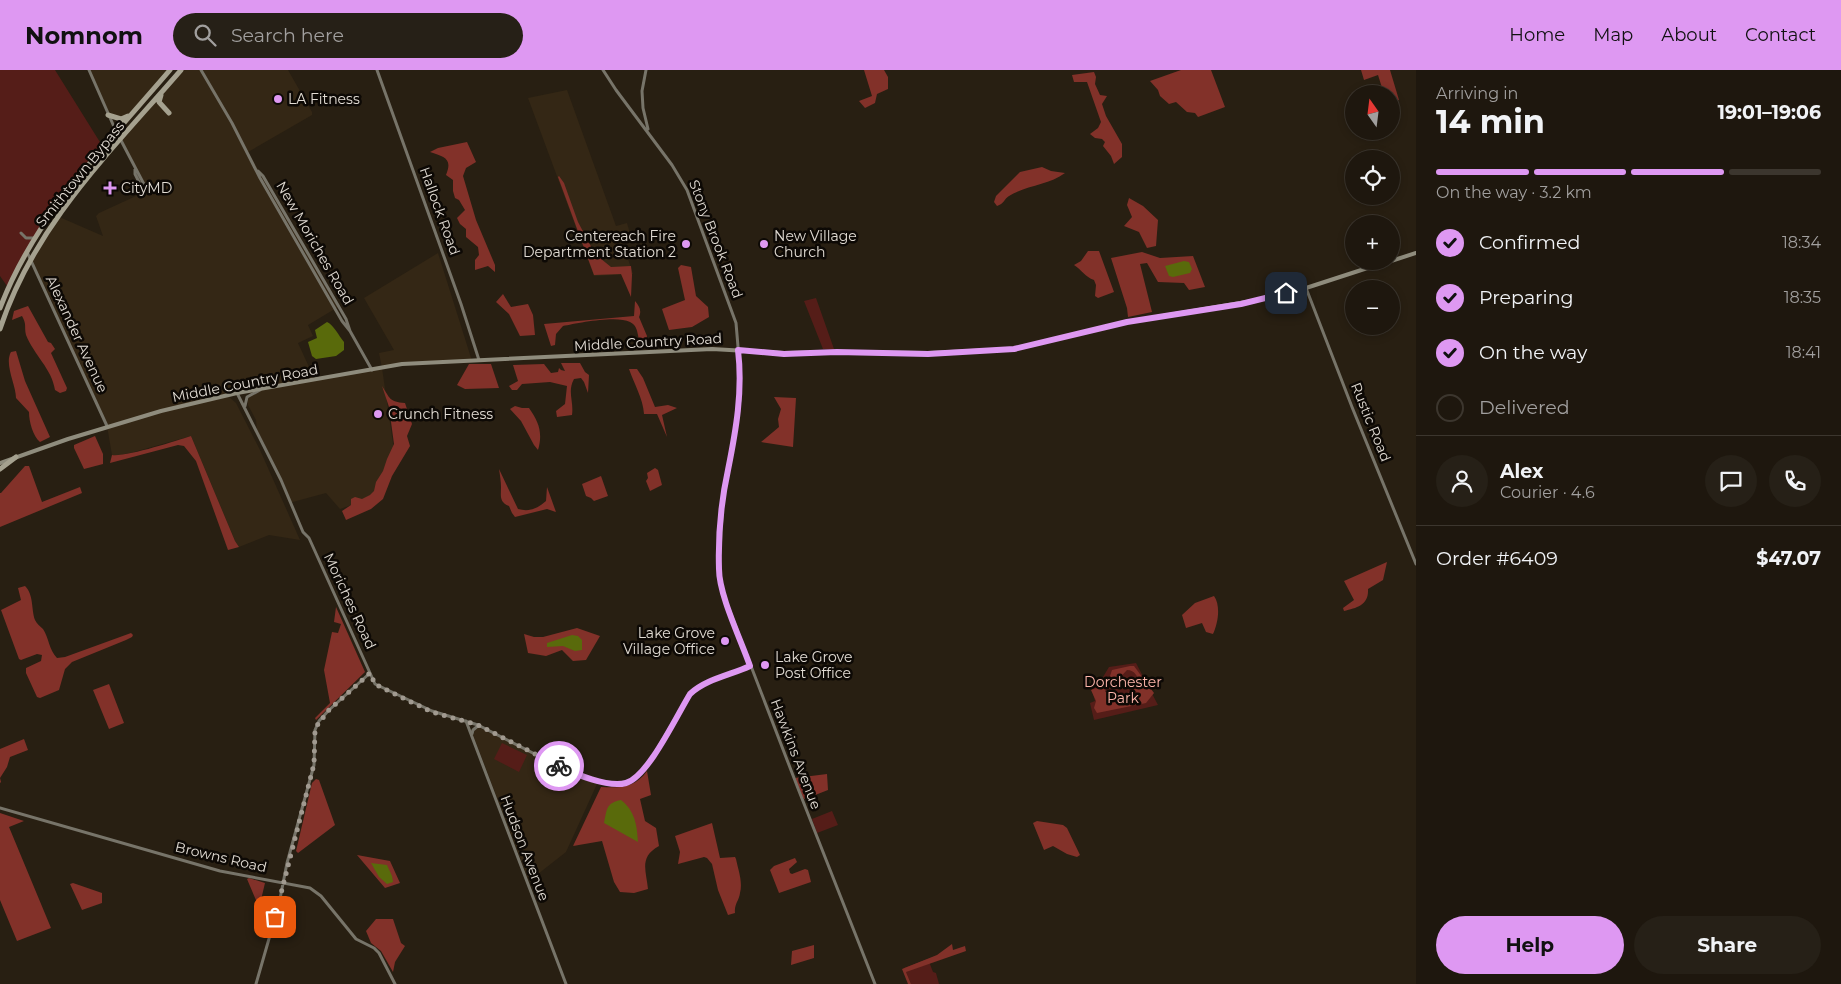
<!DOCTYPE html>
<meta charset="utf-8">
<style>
body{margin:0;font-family:Montserrat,sans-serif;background:#262017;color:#f1f3f6;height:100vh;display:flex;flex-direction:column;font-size:19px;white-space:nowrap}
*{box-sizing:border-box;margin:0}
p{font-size:16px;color:#a19f9e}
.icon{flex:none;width:28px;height:28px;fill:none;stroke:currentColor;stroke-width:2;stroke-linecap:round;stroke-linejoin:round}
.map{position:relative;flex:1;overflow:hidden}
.panel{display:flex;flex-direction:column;background:#1e170e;width:425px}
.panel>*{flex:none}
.needle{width:32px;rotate:346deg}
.buttons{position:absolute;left:1345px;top:15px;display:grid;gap:10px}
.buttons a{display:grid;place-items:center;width:55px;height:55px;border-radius:50%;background:#1e170e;box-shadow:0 2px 8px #0003,0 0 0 1px #3c362e;font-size:25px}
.pin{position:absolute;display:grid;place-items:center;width:42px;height:42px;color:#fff;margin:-21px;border-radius:10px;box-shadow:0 2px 8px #0006}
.courier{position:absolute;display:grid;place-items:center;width:50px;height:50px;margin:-25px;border:4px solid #de98f2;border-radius:50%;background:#fff;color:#222;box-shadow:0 1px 6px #0007}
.headline em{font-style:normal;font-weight:700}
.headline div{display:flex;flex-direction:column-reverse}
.headline{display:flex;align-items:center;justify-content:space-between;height:85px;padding:0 20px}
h1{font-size:32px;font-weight:700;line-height:38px}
.bar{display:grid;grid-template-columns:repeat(4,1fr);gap:8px 5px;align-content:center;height:60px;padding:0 20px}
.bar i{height:6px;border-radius:4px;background:#3c362e}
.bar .on{background:#de98f2}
.bar p{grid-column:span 4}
.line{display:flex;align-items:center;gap:12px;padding:0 20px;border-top:1px solid #3c362e}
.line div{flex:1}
.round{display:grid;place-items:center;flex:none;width:52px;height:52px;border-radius:26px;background:#262017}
ol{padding:0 20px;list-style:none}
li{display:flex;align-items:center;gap:15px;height:55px}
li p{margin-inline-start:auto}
li .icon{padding:5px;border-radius:50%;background:#de98f2;color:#111;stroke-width:4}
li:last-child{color:#a19f9e}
li i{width:28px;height:28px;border:2px solid #3c362e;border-radius:50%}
.primary-button{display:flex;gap:10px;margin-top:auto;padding:10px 20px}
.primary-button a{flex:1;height:58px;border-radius:30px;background:#de98f2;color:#111;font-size:20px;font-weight:700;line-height:58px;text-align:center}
.primary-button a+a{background:#262017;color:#f1f3f6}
header{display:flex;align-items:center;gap:30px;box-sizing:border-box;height:70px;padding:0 25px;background:#de98f2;color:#111}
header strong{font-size:24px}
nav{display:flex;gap:28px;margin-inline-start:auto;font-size:18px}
.search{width:350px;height:45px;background:#262017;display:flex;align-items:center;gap:12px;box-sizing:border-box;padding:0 18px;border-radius:28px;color:#a19f9e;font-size:19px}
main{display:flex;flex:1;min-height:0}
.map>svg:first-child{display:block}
</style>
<header>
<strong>Nomnom</strong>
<div class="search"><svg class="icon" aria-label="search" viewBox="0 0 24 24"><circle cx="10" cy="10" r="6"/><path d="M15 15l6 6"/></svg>Search here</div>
<nav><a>Home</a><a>Map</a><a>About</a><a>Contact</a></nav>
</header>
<main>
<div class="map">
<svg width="1416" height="914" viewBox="0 0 1416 914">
<rect width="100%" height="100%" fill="#281f12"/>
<path fill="#342715" d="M89 0H170L128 49 118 50 108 41Z
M181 0H288L312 42V45L248 82 338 237 308 255 313 266 298 273 315 310 382 298 379 283 394 280 364 228 438 183 472 291 411 293 382 298 396 394 375 427 340 439 326 423 289 433 257 360 256 350 248 335V328L250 321 228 326 236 333 260 380 300 470 269 465 239 477 235 471 191 366 134 382 117 386 112 385 107 356 52 234 53 233 30 189 57 146 103 166 96 146 99 143 147 121 120 70Z
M567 20 616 156 627 153 631 167 622 171 633 204 594 206 528 28Z
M476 657 480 658 597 714 566 782 529 811 473 665Z"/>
<path fill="#551d18" d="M0 0H55L103 77 43 153 7 216 0 206Z
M816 228 834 279H823L804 231Z
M1136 593 1158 635 1094 650 1090 633 1095 631 1091 617 1100 612 1109 597Z
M502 673 527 685 519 702 494 689Z
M832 741 838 755 817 763 812 749Z
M928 889 933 902 936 903 939 914H911L904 898Z"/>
<path fill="#823129" d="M864 0H884L888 7V19L877 24 875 33 865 38 859 31 872 26Z
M1181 0H1211L1225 37 1198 47 1195 43 1187 42 1176 32 1169 34 1160 26 1158 20 1150 11Z
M1361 0H1390L1399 30 1393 32 1391 35V24H1384L1378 5 1364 10Z
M1094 2 1096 7 1095 14 1100 25 1107 26 1102 34 1106 46 1122 74V87L1114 94 1111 86 1103 76 1105 72 1102 69 1095 68 1090 64 1098 58 1101 52 1087 12H1074L1072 5Z
M467 72 476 92 466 98 463 106 476 150 495 195V202L488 196 475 200V190L479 185 478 177 466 167V159L460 154 457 148 465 140 459 130 455 128 453 121V110L446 105C453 88 444 87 430 82L438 78Z
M1042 97 1051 101 1065 103C1049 115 1027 115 1009 126 1004 129 1004 134 997 136L994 132 996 126 1020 102Z
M559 106 564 113 578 152 595 184 611 197 631 196 632 205 631 227 621 204 594 205 558 107Z
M1129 128 1143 136 1158 150 1156 176 1147 178 1139 162 1124 156 1132 147 1127 135Z
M1088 181H1099L1114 222 1098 228 1095 226 1096 215 1094 210C1085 207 1082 200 1074 195L1081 191Z
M1142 182 1160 188 1193 186 1205 217 1189 220 1184 213 1158 212 1147 193 1140 194 1152 242 1128 247 1127 238 1111 188Z
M681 195 691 197 696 226 708 237 709 247 692 257 669 260 662 239 685 230 678 198Z
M503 224 511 237 528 234 533 245 535 265 520 266 509 244 496 232Z
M635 231C639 236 642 240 639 247L647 266 645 278 637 277C639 272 639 270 638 265 637 260 636 255 630 252 617 245 577 253 563 256L556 264 555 275 551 276 544 254 634 246Z
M28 236 48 272 51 273 55 279 51 283 67 318 66 321 60 323 55 320C52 299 34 285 26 265 24 256 27 255 22 246L12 250 14 241Z
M16 281 25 311 50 367 40 372C33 366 29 352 29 342L16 328C16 315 4 294 11 282Z
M561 293H580L585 302 589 305 588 323 584 312 581 308 574 309C567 322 574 331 572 345L557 347 556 341 565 334 567 316 550 312 522 314 517 320H512L509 316 518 311 513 295 544 294 551 303 558 302 559 298 561 300 565 301Z
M469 294H491L499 318 465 319 457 315Z
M629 299H637L643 308 655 337 668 335 677 338 662 345 667 367 657 344H644C643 328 634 314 629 299Z
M382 316C390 328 389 332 405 333L412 354 407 366 410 376 392 406 383 429 371 439 346 450 342 441 351 435V429L355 427 362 429 370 425 374 421 376 412 383 401 387 389 394 374 389 337Z
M774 327 796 328 793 377 761 372 779 357 778 349 781 339Z
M515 336 522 338H529C539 352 543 363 538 380L534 375 521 351 510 339Z
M95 366 103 384V394L84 399 74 378V375Z
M191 366 235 471 239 477 228 480 196 391 184 376 178 375 110 393 112 385C127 387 175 371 191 366Z
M25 396H29L42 432 80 417 82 423 0 457V423H1Z
M655 398 658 400 662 415 650 421 646 411 648 408 647 403Z
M499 399 518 439C529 442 537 439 546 431L547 417 556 442 547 439 515 447 512 443 509 436C499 432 501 426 501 417 501 412 500 405 499 399Z
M601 406 608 426 594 431 591 428 586 426 582 414Z
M1387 492 1383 510 1368 519C1369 535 1357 538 1344 541L1343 538 1354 530 1344 511Z
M25 516C34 525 31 539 35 550 37 554 40 556 43 559 49 568 49 580 57 588L65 587 131 563 133 565 132 567 126 570 72 592 65 599 59 620 40 628 37 627 26 603V598L41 591 42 585 37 584 21 590 19 589 1 540 21 530 18 518Z
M1214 526C1221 536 1218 553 1213 564L1206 562 1202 553 1186 558 1182 545 1195 533Z
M336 537 365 602 316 650 315 648 330 633 324 600 332 562 338 563 341 554 334 552Z
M577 558 600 566 586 590 573 591 562 580 546 586 528 583 524 564 534 567H543Z
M1130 596H1134L1154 623 1146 633 1097 643 1094 638 1096 631 1091 620 1107 614 1105 622H1113V626L1132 621 1136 624H1138L1133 618 1140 614C1138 607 1135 600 1127 600L1113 615 1109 609 1112 600Z
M109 614 124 653 109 659 93 620Z
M24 669 28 680 10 687 7 697 0 708 1 712 0 713V679Z
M647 701 651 725 640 729 645 751 656 758 659 776C639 787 646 800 648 819L634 823 620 822 614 812 602 771 573 776 601 717C620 718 635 718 647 701Z
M827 704 828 720 805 729 803 728 795 708Z
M316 709 319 710 335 755 298 783 296 781 312 713Z
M0 743 24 751 9 757 51 858 17 871 0 830Z
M1037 751 1063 755 1067 758 1080 785 1077 787 1067 784 1053 776 1044 780 1033 753Z
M712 753 720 788 735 787 736 789C738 799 743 812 740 823 739 831 734 834 735 843L728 845 718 820 712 794 707 788 704 787 678 794 680 782 675 766Z
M357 785 390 791 400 813 385 818Z
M795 788 797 792 789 799 790 803 792 804 805 799 808 800 811 812 779 823 770 800 774 796Z
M249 808 265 813 260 834 258 835 247 809Z
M73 813 102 823V833L82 840 70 814Z
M376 849H393L401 873 405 876 395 892 393 902 381 881 371 873 366 861Z
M952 874 953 880 965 876 966 881 906 902 911 914H908L902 899 937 885Z
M814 875V888L791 895 792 881Z"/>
<path fill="#596a0b" d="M1184 191 1189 192 1192 199 1190 203 1173 207 1169 206 1165 196Z
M327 252C333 254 339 266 344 272V280L336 286 316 289 312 286 308 272 317 268 315 260Z
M572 565 578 566 582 570V580L575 581 563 576 547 577V573Z
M621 730C635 741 637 755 638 772L604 753C607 739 606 733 621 730Z
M371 793 387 795 392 806 393 812 387 814 379 807Z"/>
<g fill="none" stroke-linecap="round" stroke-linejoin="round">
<path stroke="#777469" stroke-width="3" d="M89 0 115 59 147 120
M201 0 232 53 260 108 342 251 350 261
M377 0 461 234 479 290
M603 0 616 20 672 95 687 120 736 253 740 300V330L723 426 719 500 721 518 799 721 875 914
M646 0 642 21 643 38 648 59
M135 99V104L144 122
M258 101 263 106 346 249 350 261 372 300
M21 163 26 168H34
M27 182 107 356
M1306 218 1352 337 1416 494
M237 323 281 410 303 462 309 468 375 614 432 641 478 655 574 704 600 712 624 714 633 710 650 691 690 624 696 618 708 612 751 596
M245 336 247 327 260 320
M466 651 566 914
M472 664 473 660 479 655
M0 738 220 801 310 818 321 826 356 869 374 878 379 883 395 914
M256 914 279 834 287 793 314 695 315 660 319 651 329 640 370 603"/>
<path stroke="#8f8c7d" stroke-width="4" d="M1391 191 1416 183
M0 393 68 369 161 341 237 323 402 294 712 279 784 283 837 282 928 283 1014 279 1127 252 1252 231 1306 218 1389 191"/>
<path stroke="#a5a18f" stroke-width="5" d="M161 25 159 32 169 43
M108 45 121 49 128 46
M0 238C36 144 106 75 170 0
M0 259C34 155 111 81 181 0
M0 399 16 387"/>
</g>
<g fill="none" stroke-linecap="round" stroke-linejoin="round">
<path stroke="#a19a90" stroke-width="5" stroke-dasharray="0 9" d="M275 847 314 694 315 660 318 654 329 640 370 603 375 614 407 630 432 642 478 655 559 696"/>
<path stroke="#de98f2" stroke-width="6" d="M559 696C575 704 608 718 626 713 648 707 677 645 690 624 706 609 731 605 750 596 741 570 719 525 719 499 718 467 721 432 728 400 736 360 743 321 738 280L784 284 837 282 928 284 1014 279 1127 252 1241 234 1286 223"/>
</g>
<g fill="#de98f2" stroke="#0d0905" stroke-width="2">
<circle cx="278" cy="29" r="5"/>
<path d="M107.5 110.5h5v5h5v5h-5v5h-5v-5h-5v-5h5z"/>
<circle cx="686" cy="174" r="5"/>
<circle cx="764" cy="174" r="5"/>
<circle cx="378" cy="344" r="5"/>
<circle cx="725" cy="571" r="5"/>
<circle cx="765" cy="595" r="5"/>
</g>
<g text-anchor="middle" stroke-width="5" stroke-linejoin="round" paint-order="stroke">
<g font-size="14" fill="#e2dcd4" stroke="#0d0905" text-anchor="start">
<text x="288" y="34">LA Fitness</text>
<text x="121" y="123">CityMD</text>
<text x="676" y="171" text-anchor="end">Centereach Fire<tspan x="676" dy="16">Department Station 2</tspan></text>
<text x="774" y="171">New Village<tspan x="774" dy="16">Church</tspan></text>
<text x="388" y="349">Crunch Fitness</text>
<text x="715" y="568" text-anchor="end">Lake Grove<tspan x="715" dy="16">Village Office</tspan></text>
<text x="775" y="592">Lake Grove<tspan x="775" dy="16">Post Office</tspan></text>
</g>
<g font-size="14" fill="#e2dcd4" stroke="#0d0905">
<text transform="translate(80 104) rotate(-51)" y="5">Smithtown Bypass</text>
<text transform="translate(440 141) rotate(70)" y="5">Hallock Road</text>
<text transform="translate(716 169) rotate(69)" y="5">Stony Brook Road</text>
<text transform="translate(315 173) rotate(60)" y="5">New Moriches Road</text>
<text transform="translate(77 264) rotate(65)" y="5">Alexander Avenue</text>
<text transform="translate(648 272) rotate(-3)" y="5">Middle Country Road</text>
<text transform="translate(245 313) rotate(-11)" y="5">Middle Country Road</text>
<text transform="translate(1371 352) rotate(68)" y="5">Rustic Road</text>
<text transform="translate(350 531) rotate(65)" y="5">Moriches Road</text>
<text transform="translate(796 684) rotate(69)" y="5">Hawkins Avenue</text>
<text transform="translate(525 778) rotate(69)" y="5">Hudson Avenue</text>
<text transform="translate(221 787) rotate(13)" y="5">Browns Road</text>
</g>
<g font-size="14" fill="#feb6ab" stroke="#0d0905">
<text x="1123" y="617">Dorchester<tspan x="1123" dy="16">Park</tspan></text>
</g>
</g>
</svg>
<div class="buttons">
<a><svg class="needle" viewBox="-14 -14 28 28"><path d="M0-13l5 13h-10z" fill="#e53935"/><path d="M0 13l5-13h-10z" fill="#a19f9e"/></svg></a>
<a><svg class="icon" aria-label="locate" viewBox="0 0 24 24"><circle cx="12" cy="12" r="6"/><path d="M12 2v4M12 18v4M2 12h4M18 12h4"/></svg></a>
<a>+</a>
<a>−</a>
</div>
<div class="pin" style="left:275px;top:847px;background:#ea580c"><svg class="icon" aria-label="bag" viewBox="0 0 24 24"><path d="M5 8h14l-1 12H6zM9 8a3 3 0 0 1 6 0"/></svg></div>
<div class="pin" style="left:1286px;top:223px;background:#1f2937"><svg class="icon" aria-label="home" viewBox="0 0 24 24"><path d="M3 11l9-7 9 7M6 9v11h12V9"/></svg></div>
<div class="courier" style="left:559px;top:696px"><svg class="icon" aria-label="bike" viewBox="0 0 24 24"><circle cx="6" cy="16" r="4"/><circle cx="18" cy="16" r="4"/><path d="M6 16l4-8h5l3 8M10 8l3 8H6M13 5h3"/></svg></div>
</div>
<section class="panel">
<div class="headline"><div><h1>14 min</h1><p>Arriving in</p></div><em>19:01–19:06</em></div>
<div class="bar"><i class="on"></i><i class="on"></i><i class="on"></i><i></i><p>On the way · 3.2 km</p></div>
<ol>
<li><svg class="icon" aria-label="check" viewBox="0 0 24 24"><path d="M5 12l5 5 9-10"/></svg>Confirmed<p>18:34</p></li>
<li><svg class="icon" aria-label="check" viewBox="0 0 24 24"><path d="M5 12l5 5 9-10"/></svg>Preparing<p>18:35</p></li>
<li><svg class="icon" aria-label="check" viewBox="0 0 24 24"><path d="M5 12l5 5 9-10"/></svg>On the way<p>18:41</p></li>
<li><i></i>Delivered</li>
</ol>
<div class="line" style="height:90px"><a class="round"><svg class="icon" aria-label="person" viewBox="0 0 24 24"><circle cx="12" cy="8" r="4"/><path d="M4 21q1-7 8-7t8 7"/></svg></a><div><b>Alex</b><p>Courier · 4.6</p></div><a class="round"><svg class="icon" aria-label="chat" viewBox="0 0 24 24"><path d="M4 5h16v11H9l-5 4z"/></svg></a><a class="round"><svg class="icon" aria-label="phone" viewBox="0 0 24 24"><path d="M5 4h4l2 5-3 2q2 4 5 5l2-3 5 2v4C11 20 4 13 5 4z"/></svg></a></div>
<div class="line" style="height:65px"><div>Order #6409</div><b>$47.07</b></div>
<div class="primary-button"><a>Help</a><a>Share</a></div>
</section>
</main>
